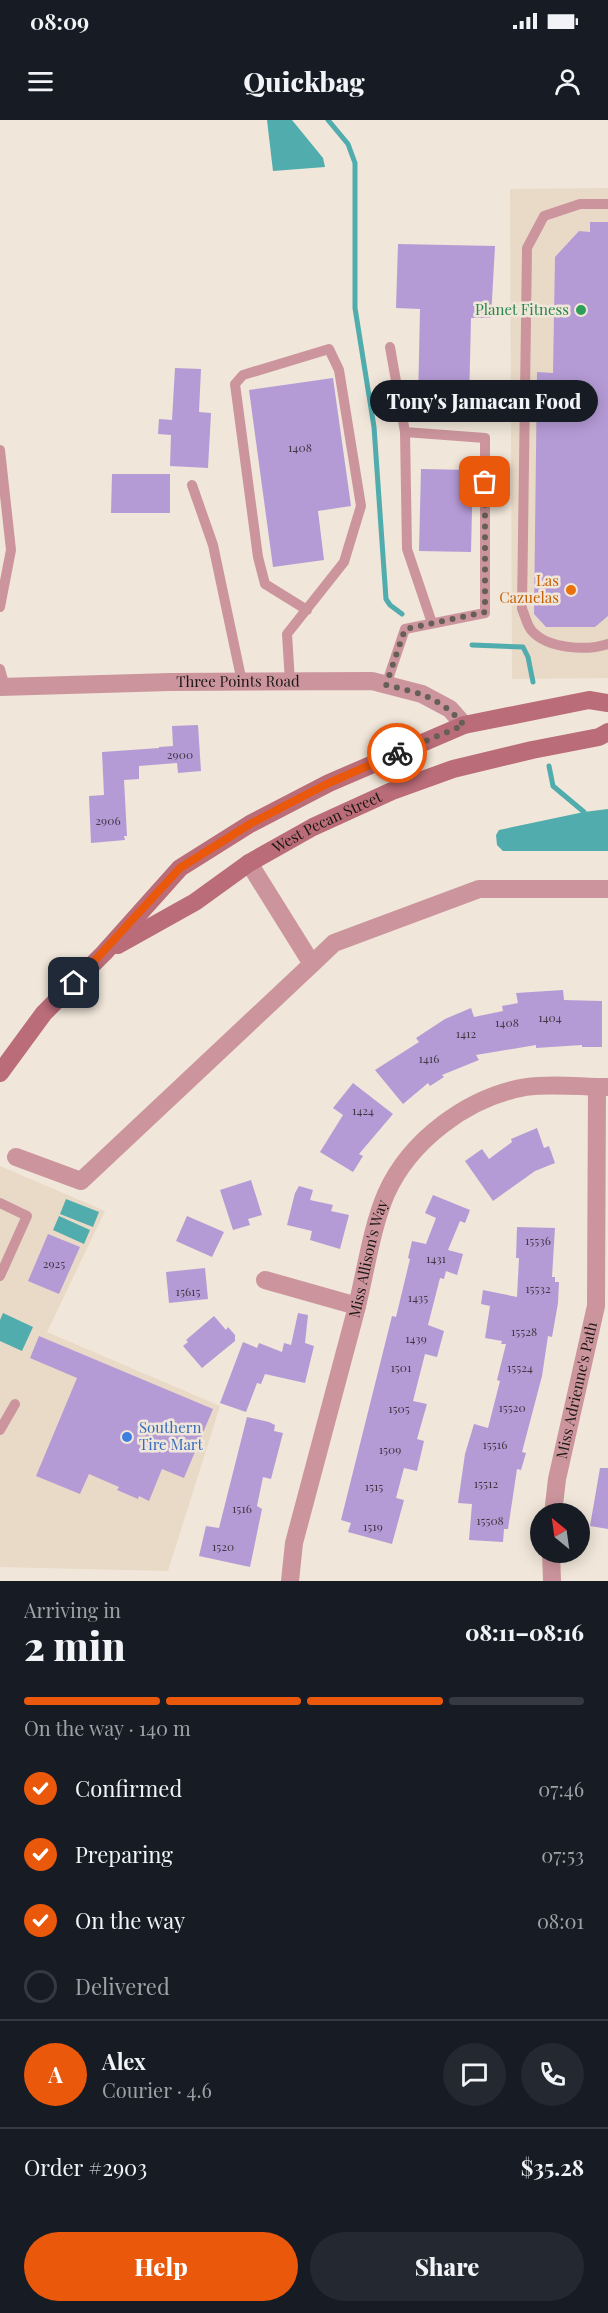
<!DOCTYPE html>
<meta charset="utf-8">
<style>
body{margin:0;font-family:"Playfair Display",serif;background:#242831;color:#f1f3f6;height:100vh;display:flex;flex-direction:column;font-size:22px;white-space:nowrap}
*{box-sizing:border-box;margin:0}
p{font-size:20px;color:#9ea1a6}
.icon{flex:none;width:33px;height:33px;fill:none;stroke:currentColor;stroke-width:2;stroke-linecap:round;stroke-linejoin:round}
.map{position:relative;height:1461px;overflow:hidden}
.drawer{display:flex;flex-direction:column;background:#171b24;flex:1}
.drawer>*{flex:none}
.needle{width:39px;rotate:331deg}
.tools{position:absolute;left:530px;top:1383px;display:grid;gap:12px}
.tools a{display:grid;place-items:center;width:60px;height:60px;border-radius:50%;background:#171b24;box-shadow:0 3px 15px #0003;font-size:30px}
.pin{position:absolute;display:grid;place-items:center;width:51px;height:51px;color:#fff;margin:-26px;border-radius:12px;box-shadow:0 3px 9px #0006}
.courier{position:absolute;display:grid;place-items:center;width:60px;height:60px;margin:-30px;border:4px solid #ea580c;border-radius:50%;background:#fff;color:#222;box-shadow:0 2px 8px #0007}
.bubble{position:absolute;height:42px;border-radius:21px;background:#171b24;box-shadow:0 3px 15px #0003;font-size:20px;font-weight:800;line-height:42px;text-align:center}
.head em{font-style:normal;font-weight:800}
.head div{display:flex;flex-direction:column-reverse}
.head{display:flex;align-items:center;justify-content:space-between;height:102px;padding:0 24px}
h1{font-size:39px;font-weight:800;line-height:45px}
.bar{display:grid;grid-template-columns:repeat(4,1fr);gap:9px 6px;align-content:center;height:72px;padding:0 24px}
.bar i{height:8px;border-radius:4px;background:#363941}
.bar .current{background:#ea580c}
.bar p{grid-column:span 4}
.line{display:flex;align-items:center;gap:15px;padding:0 24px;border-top:2px solid #363941}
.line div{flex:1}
.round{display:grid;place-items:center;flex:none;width:63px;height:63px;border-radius:32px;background:#242831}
ol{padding:0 24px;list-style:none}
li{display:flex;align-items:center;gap:18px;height:66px}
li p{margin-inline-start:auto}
li .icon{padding:6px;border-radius:50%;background:#ea580c;color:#fff;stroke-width:4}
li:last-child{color:#9ea1a6}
li i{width:33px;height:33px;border:3px solid #363941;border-radius:50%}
.cta{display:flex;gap:12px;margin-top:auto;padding:12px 24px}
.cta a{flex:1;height:69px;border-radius:36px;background:#ea580c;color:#fff;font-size:24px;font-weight:800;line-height:69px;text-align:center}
.cta a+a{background:#242831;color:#f1f3f6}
.status{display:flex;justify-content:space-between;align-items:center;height:42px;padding:0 30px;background:#171b24;direction:ltr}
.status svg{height:16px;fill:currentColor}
header{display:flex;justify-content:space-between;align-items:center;height:78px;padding:0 24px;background:#171b24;font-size:27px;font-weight:800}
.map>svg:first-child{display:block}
</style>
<div class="status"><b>08:09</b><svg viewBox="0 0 49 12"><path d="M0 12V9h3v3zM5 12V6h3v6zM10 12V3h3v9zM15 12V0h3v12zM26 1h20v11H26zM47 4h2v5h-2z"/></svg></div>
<header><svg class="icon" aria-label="menu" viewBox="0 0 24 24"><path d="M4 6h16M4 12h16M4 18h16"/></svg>Quickbag<svg class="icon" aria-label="person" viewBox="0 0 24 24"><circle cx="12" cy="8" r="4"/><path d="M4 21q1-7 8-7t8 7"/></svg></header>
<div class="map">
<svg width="608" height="1461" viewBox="0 0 608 1461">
<rect width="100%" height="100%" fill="#f0e6d9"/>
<path fill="#e9dac7" d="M608 68V558L512 559 510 69Z
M0 1046 105 1091 47 1212 220 1286 168 1451 0 1447Z"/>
<path fill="#50acad" d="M267 0H292L323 38 325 47 273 51Z
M608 689V731H503L497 725 496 715 499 710 584 692Z
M66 1079 99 1092 93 1107 60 1094Z
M59 1096 90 1110 84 1124 53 1110Z
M3 1193 33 1207 22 1231 0 1221V1200Z"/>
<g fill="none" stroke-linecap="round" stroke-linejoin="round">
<path stroke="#50acad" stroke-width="5" d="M328 0 348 24 355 43V188L374 307 386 479 390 485 402 494
M472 525 523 527 528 537 533 562
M549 646 553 666 584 692"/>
</g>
<path fill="#b59bd6" d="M590 102H608V496L595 507H546L534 494 537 252 553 253 555 137 579 111 590 112Z
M398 124 495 126 491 198H471L469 284 418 283 420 189 396 188Z
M175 248 201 249 199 292 211 293 208 348 170 346 171 315 158 314 159 299 172 300Z
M333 258 351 386 318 391 324 440 273 447 249 270Z
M421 349 473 350 471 432 419 431Z
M112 354H170V393H111Z
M198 605 201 651 178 653 177 643 139 646V659L124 660 127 716H124L125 720 91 723 89 676 104 675 102 632 159 628V627L173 626 172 606Z
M563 870 564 880 602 881V927H582V925L536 928V925L476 935 479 940 442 955 444 957 430 966 428 963 403 984 375 950 419 922 416 918 445 899 471 888 474 897 503 891 502 886 518 883 516 873Z
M353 963 393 994 359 1034 363 1036 353 1052 320 1032 343 995 333 988Z
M537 1008 544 1028 549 1026 555 1043 535 1051 493 1081 465 1041 482 1029 489 1039 512 1022 511 1019Z
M251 1060 262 1095 248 1099 250 1105 233 1110 220 1070Z
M299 1066 313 1070 310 1080 333 1085 331 1091 349 1095 340 1129 310 1120 312 1111 287 1105 295 1073Z
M433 1075 470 1090 465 1103 460 1101 448 1130 463 1134 457 1155 446 1151 444 1159 440 1158 428 1205 444 1211 437 1237 425 1234 413 1281 427 1284 417 1319 424 1321 417 1351 404 1348 396 1378 404 1380 392 1424 348 1412 351 1403 341 1400 392 1196 396 1197 410 1139 408 1138 412 1121 426 1124 436 1098 425 1093Z
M187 1096 224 1112 212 1137 176 1121Z
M517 1107 555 1108 552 1157H555V1162H559L558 1183 552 1217 548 1216 542 1256 522 1332 526 1333 521 1350 517 1349 508 1409H504L503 1422 469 1420 472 1384 458 1383 465 1334 474 1304 488 1308 500 1261 497 1260 506 1224H501L502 1221 485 1218 490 1186 481 1184 483 1170 517 1177 519 1138H516Z
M48 1114 80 1127 59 1174 28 1161Z
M205 1148 208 1179 169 1183 166 1152Z
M298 1193 308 1195 305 1223 314 1226 305 1263 265 1254 261 1264 257 1263 246 1292 220 1283 243 1222 257 1228 259 1223 282 1232 284 1223 291 1225Z
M214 1196 226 1210 228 1207 235 1215V1221L202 1248 183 1226 188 1222 186 1220Z
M39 1216 213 1289 184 1358 162 1349 149 1381 139 1376 138 1379 117 1370 119 1367 89 1354 80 1374 36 1356 77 1258 30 1238Z
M247 1297 269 1302 275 1305 274 1311 283 1313 271 1359 263 1357 257 1386 262 1389 250 1447 199 1436 206 1406 219 1408Z
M600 1348H608V1409L590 1406Z"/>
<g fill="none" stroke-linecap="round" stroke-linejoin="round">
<path stroke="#cc959d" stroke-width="10" d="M608 84H580L544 96 527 128 522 489C525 495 527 506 532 511 548 529 587 531 608 524
M405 312 407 429 432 503
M0 330 11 430 0 487
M192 365 213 425 242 562
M0 549 5 567
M290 562 287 514 344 442 361 386 339 250 329 229 243 255 235 264 258 437 265 464 307 490
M386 565 405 509 485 493V318L405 312 390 227
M0 1083 27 1096 0 1156
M0 1310 15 1284"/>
<g stroke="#cc959d" stroke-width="18">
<path id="s1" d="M0 567 170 562 372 561 422 574 450 589 464 605"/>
<path d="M312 844 334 823 479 769H608"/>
<path d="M16 1037 81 1061 312 844 249 743"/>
<path d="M265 1160 357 1186"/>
<path id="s2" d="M553 1394 557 1359 596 1186 597 967"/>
<path d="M551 1432 552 1461"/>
<path id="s3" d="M290 1461 294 1423C314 1346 335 1270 355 1194 365 1156 371 1109 386 1074 410 1020 468 977 526 967 552 963 581 967 608 967"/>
</g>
<g stroke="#ba6c79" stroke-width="18">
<path id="s4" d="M118 825 195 782 249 743 313 707 392 671 453 649 532 630 599 617 608 612"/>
<path d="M0 953 44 893 104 833 180 748 250 704 329 663 464 605 589 580 608 583"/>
</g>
</g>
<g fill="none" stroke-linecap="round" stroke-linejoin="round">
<path stroke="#655f58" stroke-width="6" stroke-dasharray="0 10.8" d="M397 633 464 605C440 577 420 573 386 565L405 509 485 492V362"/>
<path stroke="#ea580c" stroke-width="8" d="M74 863 180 748 250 704 290 683 329 663 397 633"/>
</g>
<circle fill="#2e9e5b" stroke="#f0e6d9" stroke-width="2" cx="581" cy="190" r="6"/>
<circle fill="#e8710a" stroke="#f0e6d9" stroke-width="2" cx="571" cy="470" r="6"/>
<circle fill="#3f7fe0" stroke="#f0e6d9" stroke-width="2" cx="127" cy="1317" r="6"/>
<g text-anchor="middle" stroke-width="5" stroke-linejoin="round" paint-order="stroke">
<g font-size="12" fill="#413843">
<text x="300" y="332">1408</text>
<text x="180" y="639">2900</text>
<text x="108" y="705">2906</text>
<text x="550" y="902">1404</text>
<text x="507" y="907">1408</text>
<text x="466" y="918">1412</text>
<text x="429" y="943">1416</text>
<text x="363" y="995">1424</text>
<text x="538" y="1125">15536</text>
<text x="436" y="1143">1431</text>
<text x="54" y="1148">2925</text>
<text x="538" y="1173">15532</text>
<text x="188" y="1176">15615</text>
<text x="418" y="1182">1435</text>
<text x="524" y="1216">15528</text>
<text x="416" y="1223">1439</text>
<text x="401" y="1252">1501</text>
<text x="520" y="1252">15524</text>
<text x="512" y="1292">15520</text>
<text x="399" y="1293">1505</text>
<text x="495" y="1329">15516</text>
<text x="390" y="1334">1509</text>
<text x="486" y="1368">15512</text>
<text x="374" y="1371">1515</text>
<text x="242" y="1393">1516</text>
<text x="490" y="1405">15508</text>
<text x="373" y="1411">1519</text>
<text x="223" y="1431">1520</text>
</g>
<g font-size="15" fill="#27864d" stroke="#f0e6d9" text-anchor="end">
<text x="569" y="195">Planet Fitness</text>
</g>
<g font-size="15" fill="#c56008" stroke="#f0e6d9" text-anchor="end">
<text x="559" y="466">Las<tspan x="559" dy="17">Cazuelas</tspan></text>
</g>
<g font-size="15" fill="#1a1712" stroke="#f0e6d9">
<text dy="5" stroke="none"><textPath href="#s1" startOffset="238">Three Points Road</textPath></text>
<text dy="5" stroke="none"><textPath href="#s4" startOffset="243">West Pecan Street</textPath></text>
<text dy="5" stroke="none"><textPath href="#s3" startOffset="332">Miss Allison's Way</textPath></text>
<text dy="5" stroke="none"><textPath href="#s2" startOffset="126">Miss Adrienne's Path</textPath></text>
</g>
<g font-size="15" fill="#366cbe" stroke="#f0e6d9" text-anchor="start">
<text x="139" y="1313">Southern<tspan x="139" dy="17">Tire Mart</tspan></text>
</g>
</g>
</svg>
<div class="tools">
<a><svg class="needle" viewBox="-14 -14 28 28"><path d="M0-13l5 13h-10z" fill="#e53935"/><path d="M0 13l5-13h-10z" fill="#9ea1a6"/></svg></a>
</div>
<div class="pin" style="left:485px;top:362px;background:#ea580c"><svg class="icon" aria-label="bag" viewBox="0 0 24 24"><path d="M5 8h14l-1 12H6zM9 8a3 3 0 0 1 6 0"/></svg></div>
<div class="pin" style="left:74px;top:863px;background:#1f2937"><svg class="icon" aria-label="home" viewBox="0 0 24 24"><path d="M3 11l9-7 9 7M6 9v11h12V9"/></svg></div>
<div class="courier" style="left:397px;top:633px"><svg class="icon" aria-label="bike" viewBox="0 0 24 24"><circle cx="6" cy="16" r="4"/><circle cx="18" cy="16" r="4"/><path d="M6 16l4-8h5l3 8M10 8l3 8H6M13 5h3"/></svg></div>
<div class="bubble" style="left:370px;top:260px;width:228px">Tony's Jamacan Food</div>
</div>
<section class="drawer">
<div class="head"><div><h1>2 min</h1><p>Arriving in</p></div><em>08:11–08:16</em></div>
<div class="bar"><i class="current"></i><i class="current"></i><i class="current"></i><i></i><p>On the way · 140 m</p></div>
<ol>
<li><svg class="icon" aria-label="check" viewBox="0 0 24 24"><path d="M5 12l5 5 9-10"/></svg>Confirmed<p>07:46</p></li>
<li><svg class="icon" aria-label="check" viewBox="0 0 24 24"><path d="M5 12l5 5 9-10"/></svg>Preparing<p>07:53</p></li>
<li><svg class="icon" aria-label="check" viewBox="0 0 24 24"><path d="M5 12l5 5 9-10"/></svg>On the way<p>08:01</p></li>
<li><i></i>Delivered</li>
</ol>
<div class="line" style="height:108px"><b class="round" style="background:#ea580c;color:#fff">A</b><div><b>Alex</b><p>Courier · 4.6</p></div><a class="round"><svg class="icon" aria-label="chat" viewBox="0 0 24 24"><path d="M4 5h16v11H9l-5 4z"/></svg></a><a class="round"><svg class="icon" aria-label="phone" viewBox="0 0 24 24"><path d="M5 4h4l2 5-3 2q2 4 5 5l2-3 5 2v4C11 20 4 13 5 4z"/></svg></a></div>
<div class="line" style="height:78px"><div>Order #2903</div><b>$35.28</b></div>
<div class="cta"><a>Help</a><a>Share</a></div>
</section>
